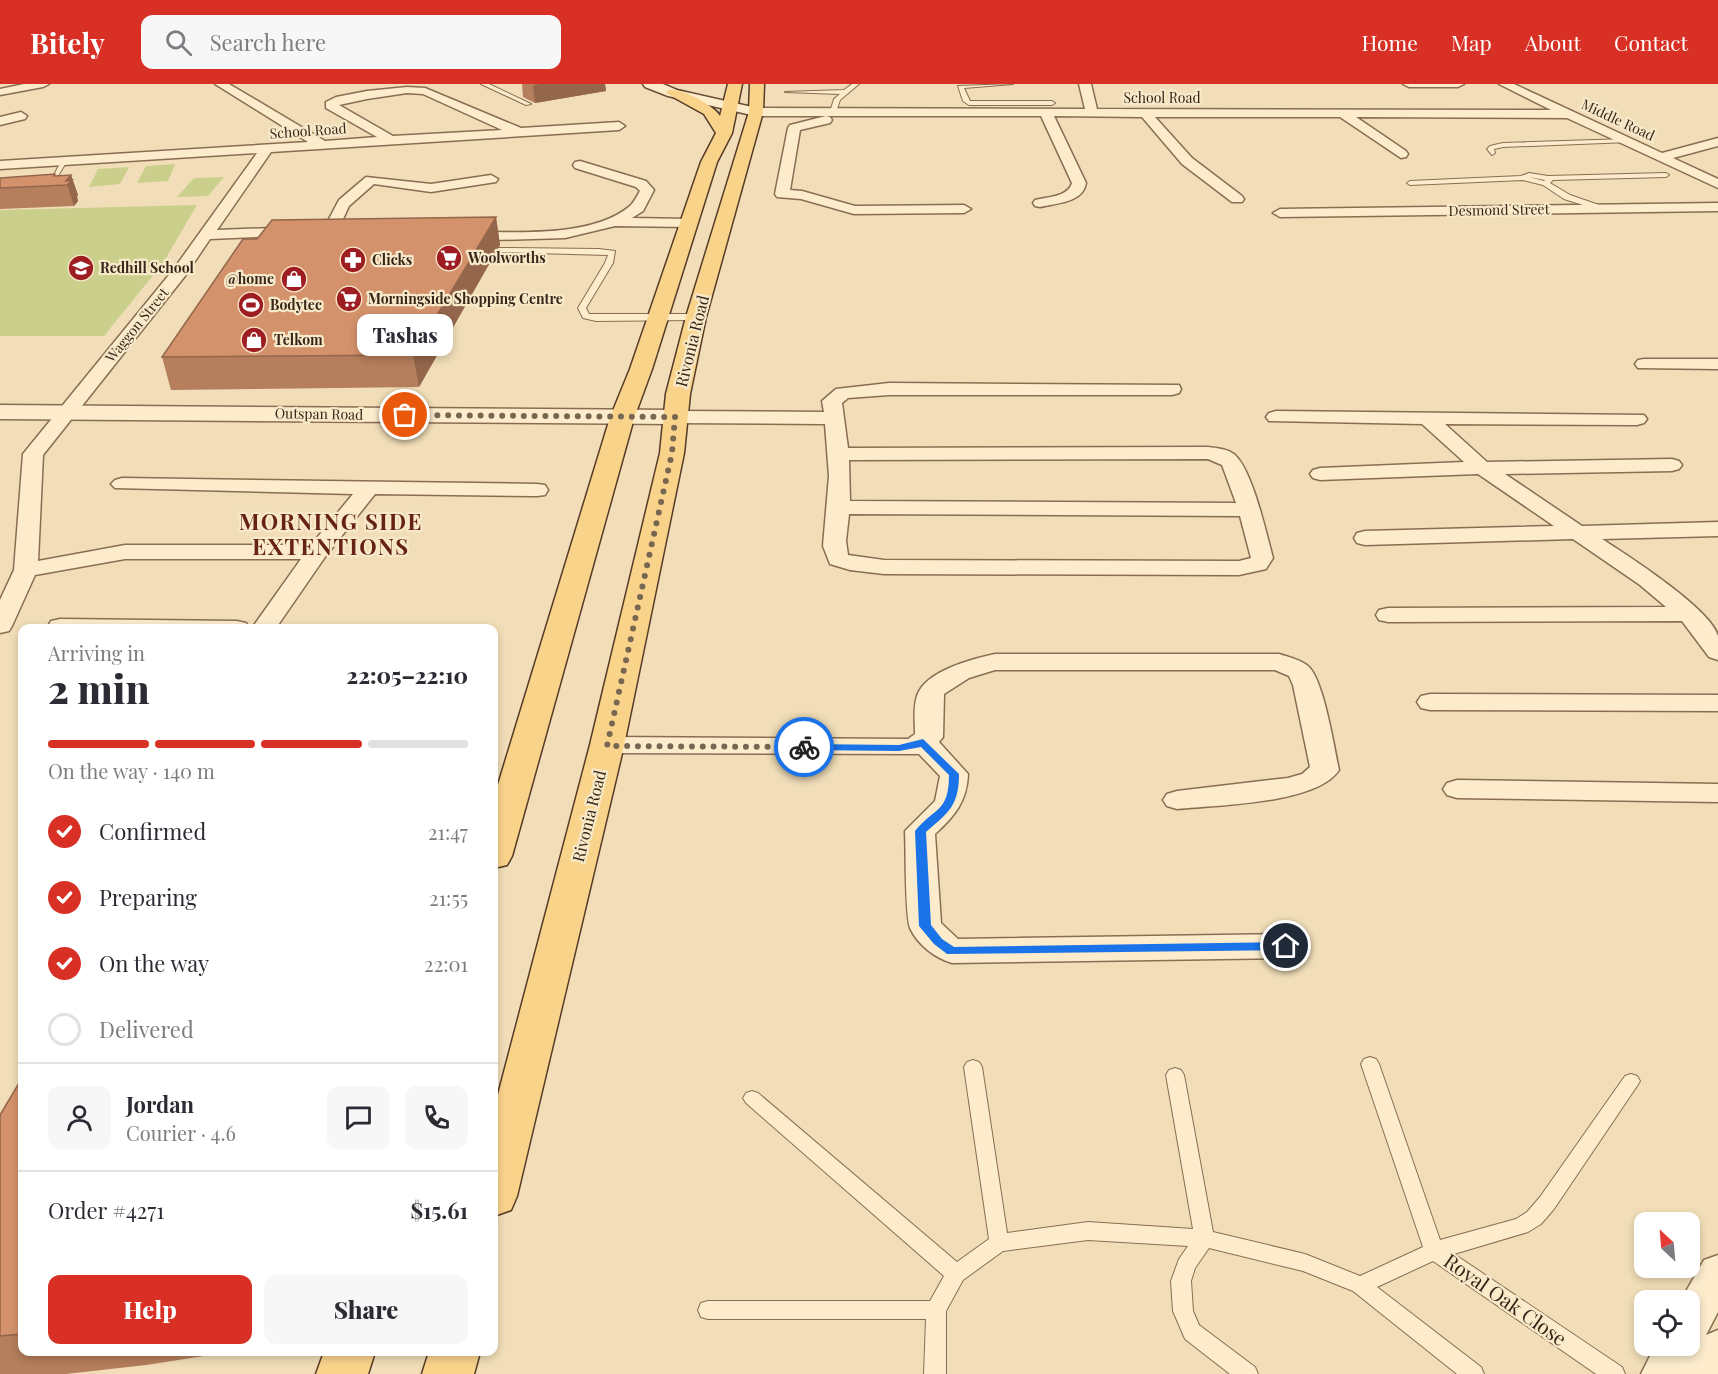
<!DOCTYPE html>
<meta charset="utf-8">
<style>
body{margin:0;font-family:"Playfair Display",serif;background:#f7f7f7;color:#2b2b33;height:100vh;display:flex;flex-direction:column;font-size:22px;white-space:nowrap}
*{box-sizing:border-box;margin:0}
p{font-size:20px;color:#7c7c81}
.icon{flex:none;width:33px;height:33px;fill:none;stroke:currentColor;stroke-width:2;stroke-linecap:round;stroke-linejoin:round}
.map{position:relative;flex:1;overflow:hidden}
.drawer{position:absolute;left:18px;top:540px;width:480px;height:732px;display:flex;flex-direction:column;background:#fff;border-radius:12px;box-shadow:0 3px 9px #0003}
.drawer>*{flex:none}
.needle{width:39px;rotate:334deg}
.buttons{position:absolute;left:1634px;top:1128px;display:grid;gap:12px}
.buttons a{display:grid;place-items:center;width:66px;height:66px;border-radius:12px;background:#fff;box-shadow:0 3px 9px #0003;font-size:30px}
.pin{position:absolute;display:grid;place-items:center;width:51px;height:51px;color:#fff;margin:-26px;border:3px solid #fff;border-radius:50%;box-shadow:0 2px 6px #0007}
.courier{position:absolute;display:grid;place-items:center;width:60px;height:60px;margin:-30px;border:4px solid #1a73e8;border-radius:50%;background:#fff;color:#222;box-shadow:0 2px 8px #0007}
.bubble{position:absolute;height:42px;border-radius:12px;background:#fff;box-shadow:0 3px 9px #0003;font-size:20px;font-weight:800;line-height:42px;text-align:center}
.head em{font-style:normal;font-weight:800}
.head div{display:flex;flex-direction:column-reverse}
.head{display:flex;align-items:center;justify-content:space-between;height:102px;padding:0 30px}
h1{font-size:39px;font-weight:800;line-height:45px}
.bar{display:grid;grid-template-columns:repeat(4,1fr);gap:9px 6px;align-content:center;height:72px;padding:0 30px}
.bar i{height:8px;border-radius:4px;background:#e1e1e2}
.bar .selected{background:#d93025}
.bar p{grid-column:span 4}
.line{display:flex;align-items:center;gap:15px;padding:0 30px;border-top:2px solid #e1e1e2}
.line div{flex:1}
.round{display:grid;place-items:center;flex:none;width:63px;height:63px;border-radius:12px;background:#f7f7f7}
ol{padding:0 30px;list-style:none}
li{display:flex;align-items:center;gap:18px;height:66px}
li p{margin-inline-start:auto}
li .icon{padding:6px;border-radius:50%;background:#d93025;color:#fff;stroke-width:4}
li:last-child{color:#7c7c81}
li i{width:33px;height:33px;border:3px solid #e1e1e2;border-radius:50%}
.button{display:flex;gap:12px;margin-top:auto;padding:12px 30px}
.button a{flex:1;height:69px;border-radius:12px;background:#d93025;color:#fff;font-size:24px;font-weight:800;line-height:69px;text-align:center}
.button a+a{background:#f7f7f7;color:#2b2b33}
header{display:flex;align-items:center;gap:36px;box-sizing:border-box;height:84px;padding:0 30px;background:#d93025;color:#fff}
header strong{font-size:28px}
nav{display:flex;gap:33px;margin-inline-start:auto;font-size:21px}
.search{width:420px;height:54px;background:#f7f7f7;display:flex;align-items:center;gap:15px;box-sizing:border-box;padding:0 21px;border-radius:12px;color:#7c7c81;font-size:22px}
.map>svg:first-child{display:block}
</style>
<header>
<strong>Bitely</strong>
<div class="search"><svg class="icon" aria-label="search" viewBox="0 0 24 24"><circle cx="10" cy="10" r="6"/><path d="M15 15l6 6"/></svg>Search here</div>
<nav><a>Home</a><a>Map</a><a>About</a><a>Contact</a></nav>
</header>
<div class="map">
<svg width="1718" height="1290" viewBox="0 0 1718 1290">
<rect width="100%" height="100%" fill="#f1deb8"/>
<path fill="#cad08c" d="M175 80 168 97 137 99 146 82Z
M129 83 120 100 89 103 98 85Z
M224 93 208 112 177 113 194 94Z
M197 121 163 179 104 252H0V126Z"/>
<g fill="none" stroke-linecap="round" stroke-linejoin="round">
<g stroke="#896d52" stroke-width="2">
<path id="service" d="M481 0H489L531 20 526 21Z
M852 0H859L840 16 836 28 833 30 830 28 834 15 840 10 785 8 844 6Z
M1013 0 964 4 970 17H1052L1055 19 1052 21H969L963 17 958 2Z
M1627 55 1629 58 1503 63 1494 65 1495 69 1492 71 1487 65 1490 62 1503 59Z
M62 76 67 77 49 107H45Z
M1529 89 1548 92 1666 89 1669 91 1666 93 1553 96 1550 99 1570 111 1602 122 1603 124 1599 126 1564 115 1543 101 1523 96 1410 101 1407 99 1410 97 1521 92ZM1529 93 1545 96 1544 97Z
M498 164 599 165 615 167 613 179 586 224 589 230H696L700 233 696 236 596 237 583 234 578 224 605 179 608 171 495 168V164Z
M1370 973 1376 975 1379 980 1440 1156 1516 1135 1527 1128 1540 1113 1625 992 1631 990 1637 992 1640 997 1637 1002 1554 1125 1541 1140 1528 1148 1454 1170 1622 1283 1625 1290H1596L1433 1177 1377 1203 1481 1283 1484 1290H1457L1353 1207 1303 1187 1209 1164 1195 1184 1191 1197 1193 1227 1199 1241 1255 1283 1258 1290H1230L1185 1255 1173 1227 1171 1197 1179 1175 1188 1162 1088 1156 1003 1167 963 1196 946 1227V1290H924L926 1235H708L701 1233 698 1226 701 1219 708 1217H930L944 1192 746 1019 743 1014 746 1009 752 1007 758 1009 957 1178 989 1155 964 983 967 978 973 976 979 978 982 983 1007 1149 1088 1138 1193 1145 1166 991 1169 986 1175 984 1181 986 1184 991 1213 1148 1305 1170 1360 1192 1423 1163 1361 980 1364 975Z"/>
</g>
<g stroke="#896d52" stroke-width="3">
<path id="minor" d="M24 0H49L43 3 0 11V5Z
M215 0H229L325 57 377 53 326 24V18L336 13 367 7 407 3 425 4 521 44 619 38 625 42 619 46 271 68 217 146 300 143 307 147 300 151 210 155 185 192 43 371 38 477 125 461H311L353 410 115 404 111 400 115 396 122 394 537 400 545 401 548 406 545 411 537 412 375 410 325 473 276 544H252L301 475H125L35 491 12 542 9 547 0 549V516L14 486 23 370 173 186 257 69 0 85V77L308 58ZM407 9 423 10 502 46 393 52 339 21 367 15Z
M1079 0H1091L1097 25 1551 26 1499 0H1514L1662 69 1718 54V62L1673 74 1718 95V104L1567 34 1356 33 1406 67 1408 70 1406 73 1401 74 1340 33H1155L1192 74 1242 112 1244 115 1242 118H1232L1182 80 1142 33 1054 32 1086 99C1083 119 1056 119 1040 123L1035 122 1033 119 1035 116C1047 113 1068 113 1072 99L1041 32H756L750 28 756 24 1085 25Z
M1403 0H1464L1458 3H1409Z
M21 28 27 32 25 35 0 41V33Z
M826 32 830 33 832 36 830 39 800 46 790 106 802 107 855 122 964 121 971 125 964 129 854 130 801 115 777 113 775 110 788 44 790 41Z
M580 77 646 97 654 106 643 127 632 134 689 135 696 139 689 143 615 142 565 154 461 157 453 152 461 147C509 148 591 155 630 122 634 118 637 112 640 107L636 103 575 84 573 81 575 78Z
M491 91 498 95 496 98 431 108 374 100 349 122 343 135C347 145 359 146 368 149L371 152 368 155C353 159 334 150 329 135L339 116 366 93 431 100Z
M1718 119V127L1280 133 1273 129 1280 125Z
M1644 275H1718V285L1638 284 1635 280 1638 276Z
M889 299 1179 301 1181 305 1179 309 1172 311H889L848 314 842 319 848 364 1208 363C1217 364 1228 365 1235 371 1253 388 1266 449 1273 474L1266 485 1239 491 884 490 850 486 830 480 823 462 829 392 825 340 675 339 668 337 665 333 668 329 675 327 824 328 822 317 836 305ZM1208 375 1222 381 1236 419 850 417 849 376ZM849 430 1240 432 1251 474 1239 477 884 476 848 471 846 457Z
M1276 327 1644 331 1647 335 1644 339 1637 341 1445 340 1487 378 1672 375 1679 377 1682 381 1679 385 1672 387 1505 390 1582 442 1718 438V452L1602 455C1627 471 1711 525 1718 552 1718 559 1718 569 1718 576L1709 573 1682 537 1388 538 1379 536 1376 531 1379 526 1388 524 1666 523 1640 501 1573 455 1365 461 1357 459 1354 454 1357 449 1365 447 1554 442 1478 390 1320 396 1313 394 1310 390 1313 386 1320 384 1464 378 1422 340 1269 337 1266 333 1269 329Z
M60 535 237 537 246 539 249 544H49L48 542 51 537Z
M995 570H1279C1288 573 1302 576 1309 583 1324 598 1334 663 1339 686 1317 720 1217 721 1177 725L1167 722 1163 716 1167 710 1177 707 1288 694 1302 690 1310 683 1293 601 1289 592 1275 586H995L969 594 944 610 943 653 939 658 968 690C967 717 955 732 935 750L941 839 958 855 1286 850 1297 854 1302 862 1297 870 1286 874 952 879C935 874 918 861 910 844 905 831 906 766 905 747L935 717 940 692 919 670 607 669 597 667 593 661 597 655 607 653 908 655 915 650C915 638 913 624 917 612 925 587 972 575 995 570Z
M1430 610 1718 611V627L1430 626 1421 624 1417 618 1421 612Z
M1457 696 1718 700V718L1457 714 1447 711 1443 705 1447 699Z
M1718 1171V1228L1706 1251 1718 1246V1290H1641L1655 1262H1689V1216H1681L1704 1176Z"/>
</g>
<g stroke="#896d52" stroke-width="3">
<path id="tertiary" d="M0 321 675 326 683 328 687 333 683 338 675 340 0 335Z"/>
</g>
<g stroke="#6a4e36" stroke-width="3">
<path id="secondary" d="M643 0H663L677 6 761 25 763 28 756 32 668 12 645 3Z"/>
</g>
<g stroke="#553b28" stroke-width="3">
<path id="primary" d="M728 0H742L732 49 717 78 652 285 634 334 512 772 507 781 494 784V714L610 334 630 285 701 78 716 49 704 30 666 9 668 6C680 3 714 21 720 32Z
M750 0H764L763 28 706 233 690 310 684 369 624 661 517 1112 511 1126 494 1132V1026L590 661 660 369 666 310 686 233 749 28Z
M324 1268H375L368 1290H316Z
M429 1268H480L474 1290H422Z"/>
</g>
<use href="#service" fill="#fceccc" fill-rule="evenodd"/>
<use href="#minor" fill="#fceccc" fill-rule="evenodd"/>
<use href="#tertiary" fill="#fceccc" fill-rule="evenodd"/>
<use href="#secondary" fill="#fceccc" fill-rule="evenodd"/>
<use href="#primary" fill="#fad38b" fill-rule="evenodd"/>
</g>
<path fill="#b57e5c" d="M522 0H605L606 7 535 19 523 13Z
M71 91 78 111 77 112 78 117 74 122 0 125V94Z
M496 133 500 161 419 303 171 306 162 273 257 155Z
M22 994V1268H230L146 1281 66 1290H0V1031Z"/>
<path fill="#94664b" d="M541 0H605L606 7 535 19 533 1Z
M71 91 78 111 77 112 78 117 74 122 66 97Z
M496 133 500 161 419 303 413 271Z"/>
<path fill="#d3926b" stroke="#94664b" stroke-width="1.5" d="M55 90 54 92 71 91 66 97 72 96 67 101 0 104V94Z
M496 133 413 271 162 273 243 155H257L272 136Z
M22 994V1250L0 1252V1031Z"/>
<path fill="#1a73e8" d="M923 655 959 690C959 722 948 729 926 748L931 841 942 855 954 863 1286 858 1292 862 1286 866 947 870 934 860 919 842 915 747C935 723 949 728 949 691L921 663 899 667 804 666 799 663 804 660 899 661Z"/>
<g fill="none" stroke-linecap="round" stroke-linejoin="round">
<path stroke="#776651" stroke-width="6" stroke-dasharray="0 10.8" d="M405 331 675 333 672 369 607 662 804 663"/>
</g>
<defs>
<g id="supermarket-disc" transform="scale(1.35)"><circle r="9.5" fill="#9d1d23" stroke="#f8e9c9"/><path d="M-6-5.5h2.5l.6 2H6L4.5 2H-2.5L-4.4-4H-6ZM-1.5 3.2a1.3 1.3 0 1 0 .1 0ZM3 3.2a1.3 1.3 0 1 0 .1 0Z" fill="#fff"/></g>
<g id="pharmacy-disc" transform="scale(1.35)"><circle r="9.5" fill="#9d1d23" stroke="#f8e9c9"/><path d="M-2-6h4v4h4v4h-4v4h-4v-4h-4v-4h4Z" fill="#fff"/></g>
<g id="school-disc" transform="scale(1.35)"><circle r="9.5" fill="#9d1d23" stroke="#f8e9c9"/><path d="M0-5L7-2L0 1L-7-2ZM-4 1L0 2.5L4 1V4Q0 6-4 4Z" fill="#fff"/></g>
<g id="shop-disc" transform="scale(1.35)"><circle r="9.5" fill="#9d1d23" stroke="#f8e9c9"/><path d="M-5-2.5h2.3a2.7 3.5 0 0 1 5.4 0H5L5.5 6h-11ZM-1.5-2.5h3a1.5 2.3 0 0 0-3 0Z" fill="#fff"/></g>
<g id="stadium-disc" transform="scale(1.35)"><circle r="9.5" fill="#9d1d23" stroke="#f8e9c9"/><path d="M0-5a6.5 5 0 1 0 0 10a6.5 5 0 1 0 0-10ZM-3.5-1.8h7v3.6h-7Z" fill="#fff"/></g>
</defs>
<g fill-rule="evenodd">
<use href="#supermarket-disc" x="449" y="174"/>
<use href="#pharmacy-disc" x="353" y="176"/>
<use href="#school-disc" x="81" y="184"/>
<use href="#shop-disc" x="294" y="195"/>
<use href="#supermarket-disc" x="349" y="215"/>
<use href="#stadium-disc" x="251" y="221"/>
<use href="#shop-disc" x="254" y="256"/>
</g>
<g text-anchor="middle" stroke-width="4.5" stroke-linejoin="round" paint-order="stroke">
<g font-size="14" fill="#362619" stroke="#f8e9c9">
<text x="1162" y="19">School Road</text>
<text transform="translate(1618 36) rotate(25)" y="5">Middle Road</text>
<text transform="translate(308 47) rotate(-4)" y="5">School Road</text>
<text transform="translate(1499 126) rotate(-1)" y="5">Desmond Street</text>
<text transform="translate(137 241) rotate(-51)" y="5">Waggon Street</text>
<text transform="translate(319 330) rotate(1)" y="5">Outspan Road</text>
</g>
<g font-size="14" font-weight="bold" fill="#362619" stroke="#f8e9c9" text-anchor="start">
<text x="468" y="179">Woolworths</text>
<text x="372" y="181">Clicks</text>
<text x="100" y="189">Redhill School</text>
<text x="274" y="200" text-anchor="end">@home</text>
<text x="368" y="220">Morningside Shopping Centre</text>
<text x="270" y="226">Bodytec</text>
<text x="274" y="261">Telkom</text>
</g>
<g font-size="16" fill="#362619" stroke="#f8e9c9">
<text transform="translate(692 257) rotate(-76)" y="6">Rivonia Road</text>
<text transform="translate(589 732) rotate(-76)" y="6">Rivonia Road</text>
</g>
<g font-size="20" fill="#362619" stroke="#f8e9c9">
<text transform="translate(1505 1216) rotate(35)" y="7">Royal Oak Close</text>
</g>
<g font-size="22" font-weight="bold" letter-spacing="1.5" fill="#662315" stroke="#f8e9c9">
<text x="331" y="446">MORNING SIDE<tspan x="331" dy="25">EXTENTIONS</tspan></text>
</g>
</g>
</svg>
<div class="buttons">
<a><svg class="needle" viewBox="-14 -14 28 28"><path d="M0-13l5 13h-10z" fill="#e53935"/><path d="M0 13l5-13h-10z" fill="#7c7c81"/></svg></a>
<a><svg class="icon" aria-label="locate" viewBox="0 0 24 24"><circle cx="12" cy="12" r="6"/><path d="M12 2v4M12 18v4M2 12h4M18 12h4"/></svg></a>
</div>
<div class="pin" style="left:405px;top:331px;background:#ea580c"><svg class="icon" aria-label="bag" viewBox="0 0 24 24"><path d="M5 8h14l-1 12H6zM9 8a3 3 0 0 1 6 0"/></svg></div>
<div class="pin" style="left:1286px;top:862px;background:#1f2937"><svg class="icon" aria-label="home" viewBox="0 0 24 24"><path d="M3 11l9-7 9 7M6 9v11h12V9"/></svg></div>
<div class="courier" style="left:804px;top:663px"><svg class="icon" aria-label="bike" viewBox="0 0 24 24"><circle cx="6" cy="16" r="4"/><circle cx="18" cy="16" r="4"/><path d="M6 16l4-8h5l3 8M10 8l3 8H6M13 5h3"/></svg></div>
<div class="bubble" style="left:357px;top:230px;width:96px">Tashas</div>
<section class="drawer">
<div class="head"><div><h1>2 min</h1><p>Arriving in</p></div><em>22:05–22:10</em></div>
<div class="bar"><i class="selected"></i><i class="selected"></i><i class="selected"></i><i></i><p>On the way · 140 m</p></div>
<ol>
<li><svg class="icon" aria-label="check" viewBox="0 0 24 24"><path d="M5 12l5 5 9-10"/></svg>Confirmed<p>21:47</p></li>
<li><svg class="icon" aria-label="check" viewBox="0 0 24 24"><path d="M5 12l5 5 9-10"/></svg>Preparing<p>21:55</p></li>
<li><svg class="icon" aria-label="check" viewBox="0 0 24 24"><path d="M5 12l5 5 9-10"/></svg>On the way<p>22:01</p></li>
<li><i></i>Delivered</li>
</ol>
<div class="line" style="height:108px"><a class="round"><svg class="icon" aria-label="person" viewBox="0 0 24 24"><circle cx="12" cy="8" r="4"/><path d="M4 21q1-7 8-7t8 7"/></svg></a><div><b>Jordan</b><p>Courier · 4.6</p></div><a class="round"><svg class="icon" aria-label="chat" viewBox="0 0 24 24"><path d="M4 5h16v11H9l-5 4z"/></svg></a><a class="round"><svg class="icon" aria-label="phone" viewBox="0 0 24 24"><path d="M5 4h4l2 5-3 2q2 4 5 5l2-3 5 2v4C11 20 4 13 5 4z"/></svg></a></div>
<div class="line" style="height:78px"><div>Order #4271</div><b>$15.61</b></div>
<div class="button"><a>Help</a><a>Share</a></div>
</section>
</div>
